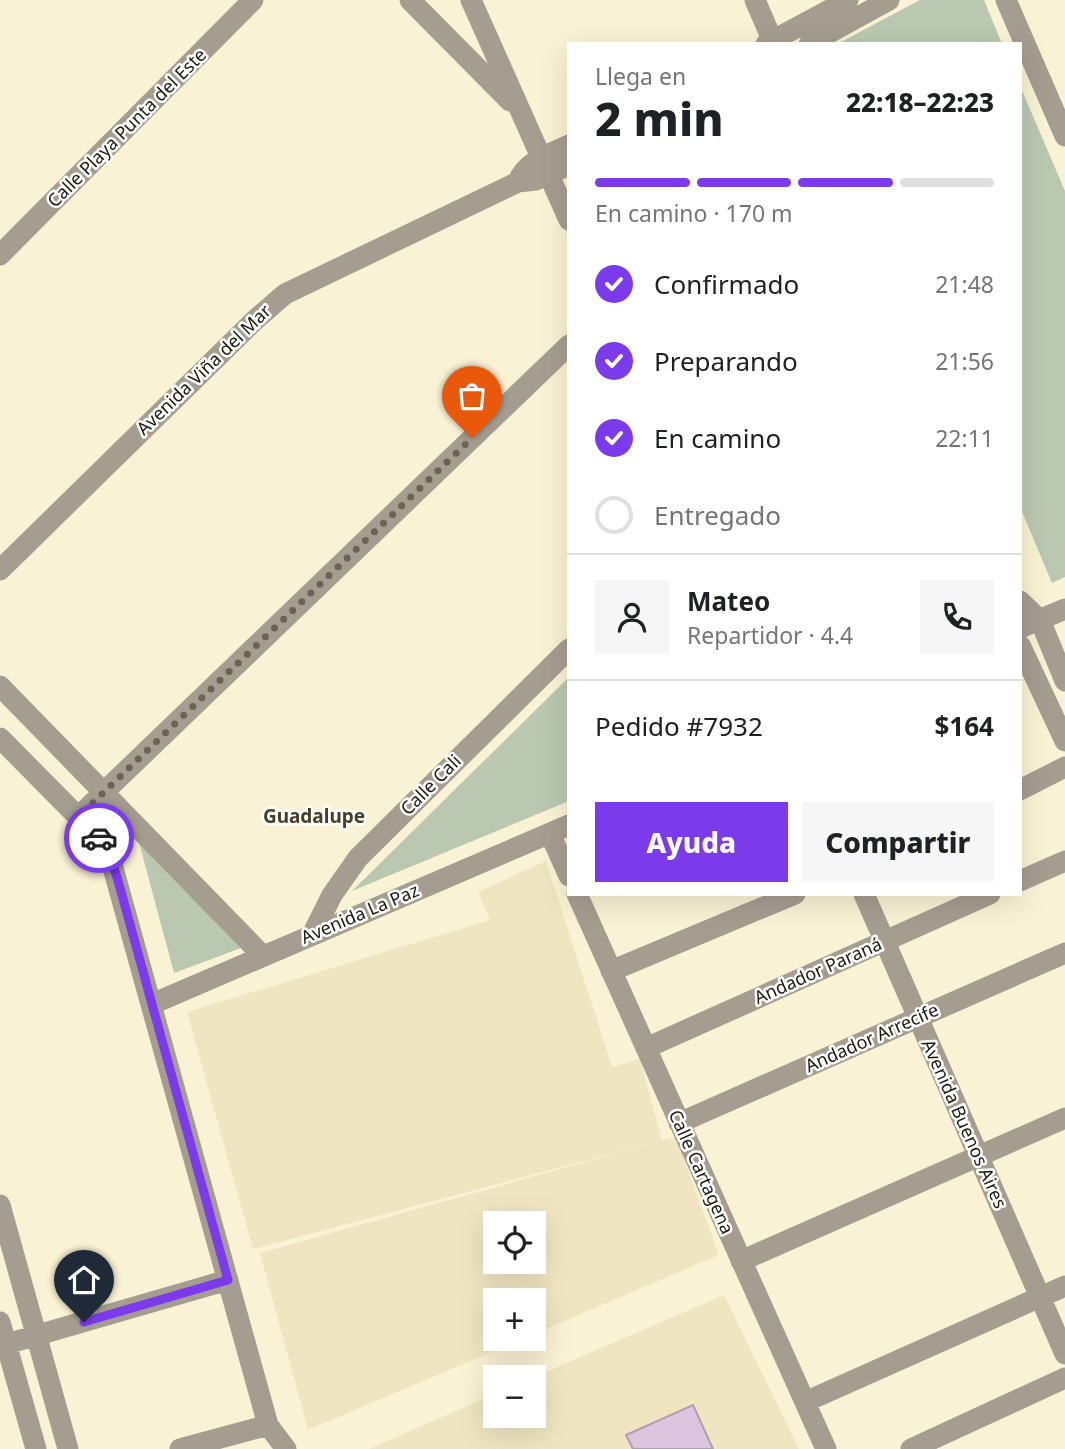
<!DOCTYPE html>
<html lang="es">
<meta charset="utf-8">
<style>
body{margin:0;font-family:"Noto Sans",sans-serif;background:#f6f6f6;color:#202124;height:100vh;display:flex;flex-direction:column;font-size:26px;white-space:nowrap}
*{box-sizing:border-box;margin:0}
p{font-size:23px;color:#757577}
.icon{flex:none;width:38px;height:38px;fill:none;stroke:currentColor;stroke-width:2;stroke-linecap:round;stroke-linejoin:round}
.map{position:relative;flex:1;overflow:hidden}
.details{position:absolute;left:567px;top:42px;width:455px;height:854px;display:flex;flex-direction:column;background:#fff;border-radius:0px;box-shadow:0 7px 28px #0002}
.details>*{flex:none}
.tools{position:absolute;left:483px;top:1211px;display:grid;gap:14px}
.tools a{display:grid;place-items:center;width:63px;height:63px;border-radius:0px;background:#fff;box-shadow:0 7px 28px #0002;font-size:35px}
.pin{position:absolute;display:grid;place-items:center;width:60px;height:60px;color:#fff;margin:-72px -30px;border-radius:50% 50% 50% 0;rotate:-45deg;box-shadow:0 0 7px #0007}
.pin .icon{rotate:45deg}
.courier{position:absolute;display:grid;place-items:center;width:70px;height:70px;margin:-35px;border:5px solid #7c3aed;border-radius:50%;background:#fff;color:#222;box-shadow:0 2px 9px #0007}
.head em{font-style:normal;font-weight:800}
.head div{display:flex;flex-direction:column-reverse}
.head{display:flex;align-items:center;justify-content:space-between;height:119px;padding:0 28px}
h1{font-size:46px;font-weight:800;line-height:52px}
.bar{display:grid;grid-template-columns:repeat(4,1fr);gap:10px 7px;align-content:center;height:84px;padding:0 28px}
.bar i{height:9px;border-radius:5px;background:#e0e0e0}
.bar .active{background:#7c3aed}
.bar p{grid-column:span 4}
.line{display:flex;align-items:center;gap:18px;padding:0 28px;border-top:2px solid #e0e0e0}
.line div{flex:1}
.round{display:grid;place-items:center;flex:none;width:74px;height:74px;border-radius:0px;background:#f6f6f6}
ol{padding:0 28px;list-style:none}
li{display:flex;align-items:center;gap:21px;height:77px}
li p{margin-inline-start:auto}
li .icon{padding:7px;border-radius:50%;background:#7c3aed;color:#fff;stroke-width:4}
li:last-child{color:#757577}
li i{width:38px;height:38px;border:4px solid #e0e0e0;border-radius:50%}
.button{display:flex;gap:14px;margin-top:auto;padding:14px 28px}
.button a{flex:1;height:80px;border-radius:0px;background:#7c3aed;color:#fff;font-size:28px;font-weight:800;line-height:80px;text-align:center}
.button a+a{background:#f6f6f6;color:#202124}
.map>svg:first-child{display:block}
</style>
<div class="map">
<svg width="1065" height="1449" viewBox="0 0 1065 1449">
<rect width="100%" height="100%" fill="#faf2d4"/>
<path fill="#f0e5c1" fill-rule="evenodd" d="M546 861 612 1067 640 1059 662 1140 676 1137 719 1255 534 1334V1300H495V1339H522L308 1430 260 1253 656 1142 253 1249 187 1012 490 920 478 892ZM495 1223H534V1262H495Z
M724 1295 799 1449H369L495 1394V1416H534V1377Z"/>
<path fill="#bbc8b1" d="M920 0H984L1002 44H837Z
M1020 86 1065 191V577L1052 583 1020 507Z
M569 677V801L352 891Z
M137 835 249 945 174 973Z"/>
<path fill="#dcc6df" stroke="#b19db4" stroke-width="2" d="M693 1405 713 1449H633L626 1435Z"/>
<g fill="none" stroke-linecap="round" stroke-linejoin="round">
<path stroke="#a69d91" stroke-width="21" d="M410 0 510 101
M471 0 569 220
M755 0 774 44
M1006 0 1065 136
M766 44 848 0
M809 44 889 0
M518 182C525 161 551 154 569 145
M0 255 253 0
M0 570 255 320 285 294 518 182 536 180 569 165
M1020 601 1040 620 1065 681
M1020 628 1065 609
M1020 645 1065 741
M0 686 263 956
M0 738 102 841 110 857 268 1425 286 1449
M1020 790 1065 767
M78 817 569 345
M550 834 569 876
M1020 881 1065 861
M577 894 826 1449
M864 894 1065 1354
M312 935 332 895 358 858 569 649
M611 971 795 894
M152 1004 569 825
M646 1048 990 894
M679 1123 1065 953
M0 1205 68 1449
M741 1261 1065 1118
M0 1322 36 1449
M0 1346 228 1280
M805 1402 1065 1286
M180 1449 268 1425
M911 1449 1065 1378"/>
</g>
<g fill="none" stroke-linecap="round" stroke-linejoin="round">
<path stroke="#6a6453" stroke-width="7" stroke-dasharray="0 12.6" d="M99 838 78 817 472 438"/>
<path stroke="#7c3aed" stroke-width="9" d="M84 1322 228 1280 117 877 110 857 99 838"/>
</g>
<g text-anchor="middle" stroke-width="5" stroke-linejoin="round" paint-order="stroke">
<g font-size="18" fill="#1c180e" stroke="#fff">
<text transform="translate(127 128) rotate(-45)" y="6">Calle Playa Punta del Este</text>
<text transform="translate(204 370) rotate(-44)" y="6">Avenida Viña del Mar</text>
<text transform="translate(431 785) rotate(-45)" y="6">Calle Cali</text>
<text transform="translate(360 914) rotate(-23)" y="6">Avenida La Paz</text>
<text transform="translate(818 971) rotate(-24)" y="6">Andador Paraná</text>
<text transform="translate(872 1038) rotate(-24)" y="6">Andador Arrecife</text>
<text transform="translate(964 1124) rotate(66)" y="6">Avenida Buenos Aires</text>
<text transform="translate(701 1172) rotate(66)" y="6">Calle Cartagena</text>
</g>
<g font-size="19" font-weight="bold" fill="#463f27" stroke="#fff">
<text x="314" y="823">Guadalupe</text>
</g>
</g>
</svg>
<div class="tools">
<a><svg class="icon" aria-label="locate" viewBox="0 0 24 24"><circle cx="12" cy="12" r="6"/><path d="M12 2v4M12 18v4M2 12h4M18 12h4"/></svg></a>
<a>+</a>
<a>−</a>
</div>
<div class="pin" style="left:472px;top:438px;background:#ea580c"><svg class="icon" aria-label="bag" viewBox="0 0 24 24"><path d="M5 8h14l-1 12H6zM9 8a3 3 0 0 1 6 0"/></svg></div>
<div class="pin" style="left:84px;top:1322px;background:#1f2937"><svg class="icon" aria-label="home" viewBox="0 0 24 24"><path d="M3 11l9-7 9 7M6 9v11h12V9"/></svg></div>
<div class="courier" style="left:99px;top:838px"><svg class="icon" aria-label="car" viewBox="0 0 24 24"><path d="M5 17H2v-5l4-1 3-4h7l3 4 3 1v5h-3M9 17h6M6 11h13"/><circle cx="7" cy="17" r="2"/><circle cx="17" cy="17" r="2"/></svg></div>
<section class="details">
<div class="head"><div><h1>2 min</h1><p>Llega en</p></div><em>22:18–22:23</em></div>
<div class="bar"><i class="active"></i><i class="active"></i><i class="active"></i><i></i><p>En camino · 170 m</p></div>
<ol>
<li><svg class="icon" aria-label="check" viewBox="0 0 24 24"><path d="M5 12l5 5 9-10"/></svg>Confirmado<p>21:48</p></li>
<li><svg class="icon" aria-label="check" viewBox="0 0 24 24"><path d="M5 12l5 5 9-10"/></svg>Preparando<p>21:56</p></li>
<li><svg class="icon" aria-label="check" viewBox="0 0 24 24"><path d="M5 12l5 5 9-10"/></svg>En camino<p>22:11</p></li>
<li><i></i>Entregado</li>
</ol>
<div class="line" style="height:126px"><a class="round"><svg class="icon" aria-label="person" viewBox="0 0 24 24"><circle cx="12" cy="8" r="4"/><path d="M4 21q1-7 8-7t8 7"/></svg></a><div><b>Mateo</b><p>Repartidor · 4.4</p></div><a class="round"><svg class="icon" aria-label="phone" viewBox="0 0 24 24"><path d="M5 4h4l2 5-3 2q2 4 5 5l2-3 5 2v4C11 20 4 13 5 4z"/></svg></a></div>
<div class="line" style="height:91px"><div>Pedido #7932</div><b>$164</b></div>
<div class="button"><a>Ayuda</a><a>Compartir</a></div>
</section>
</div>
